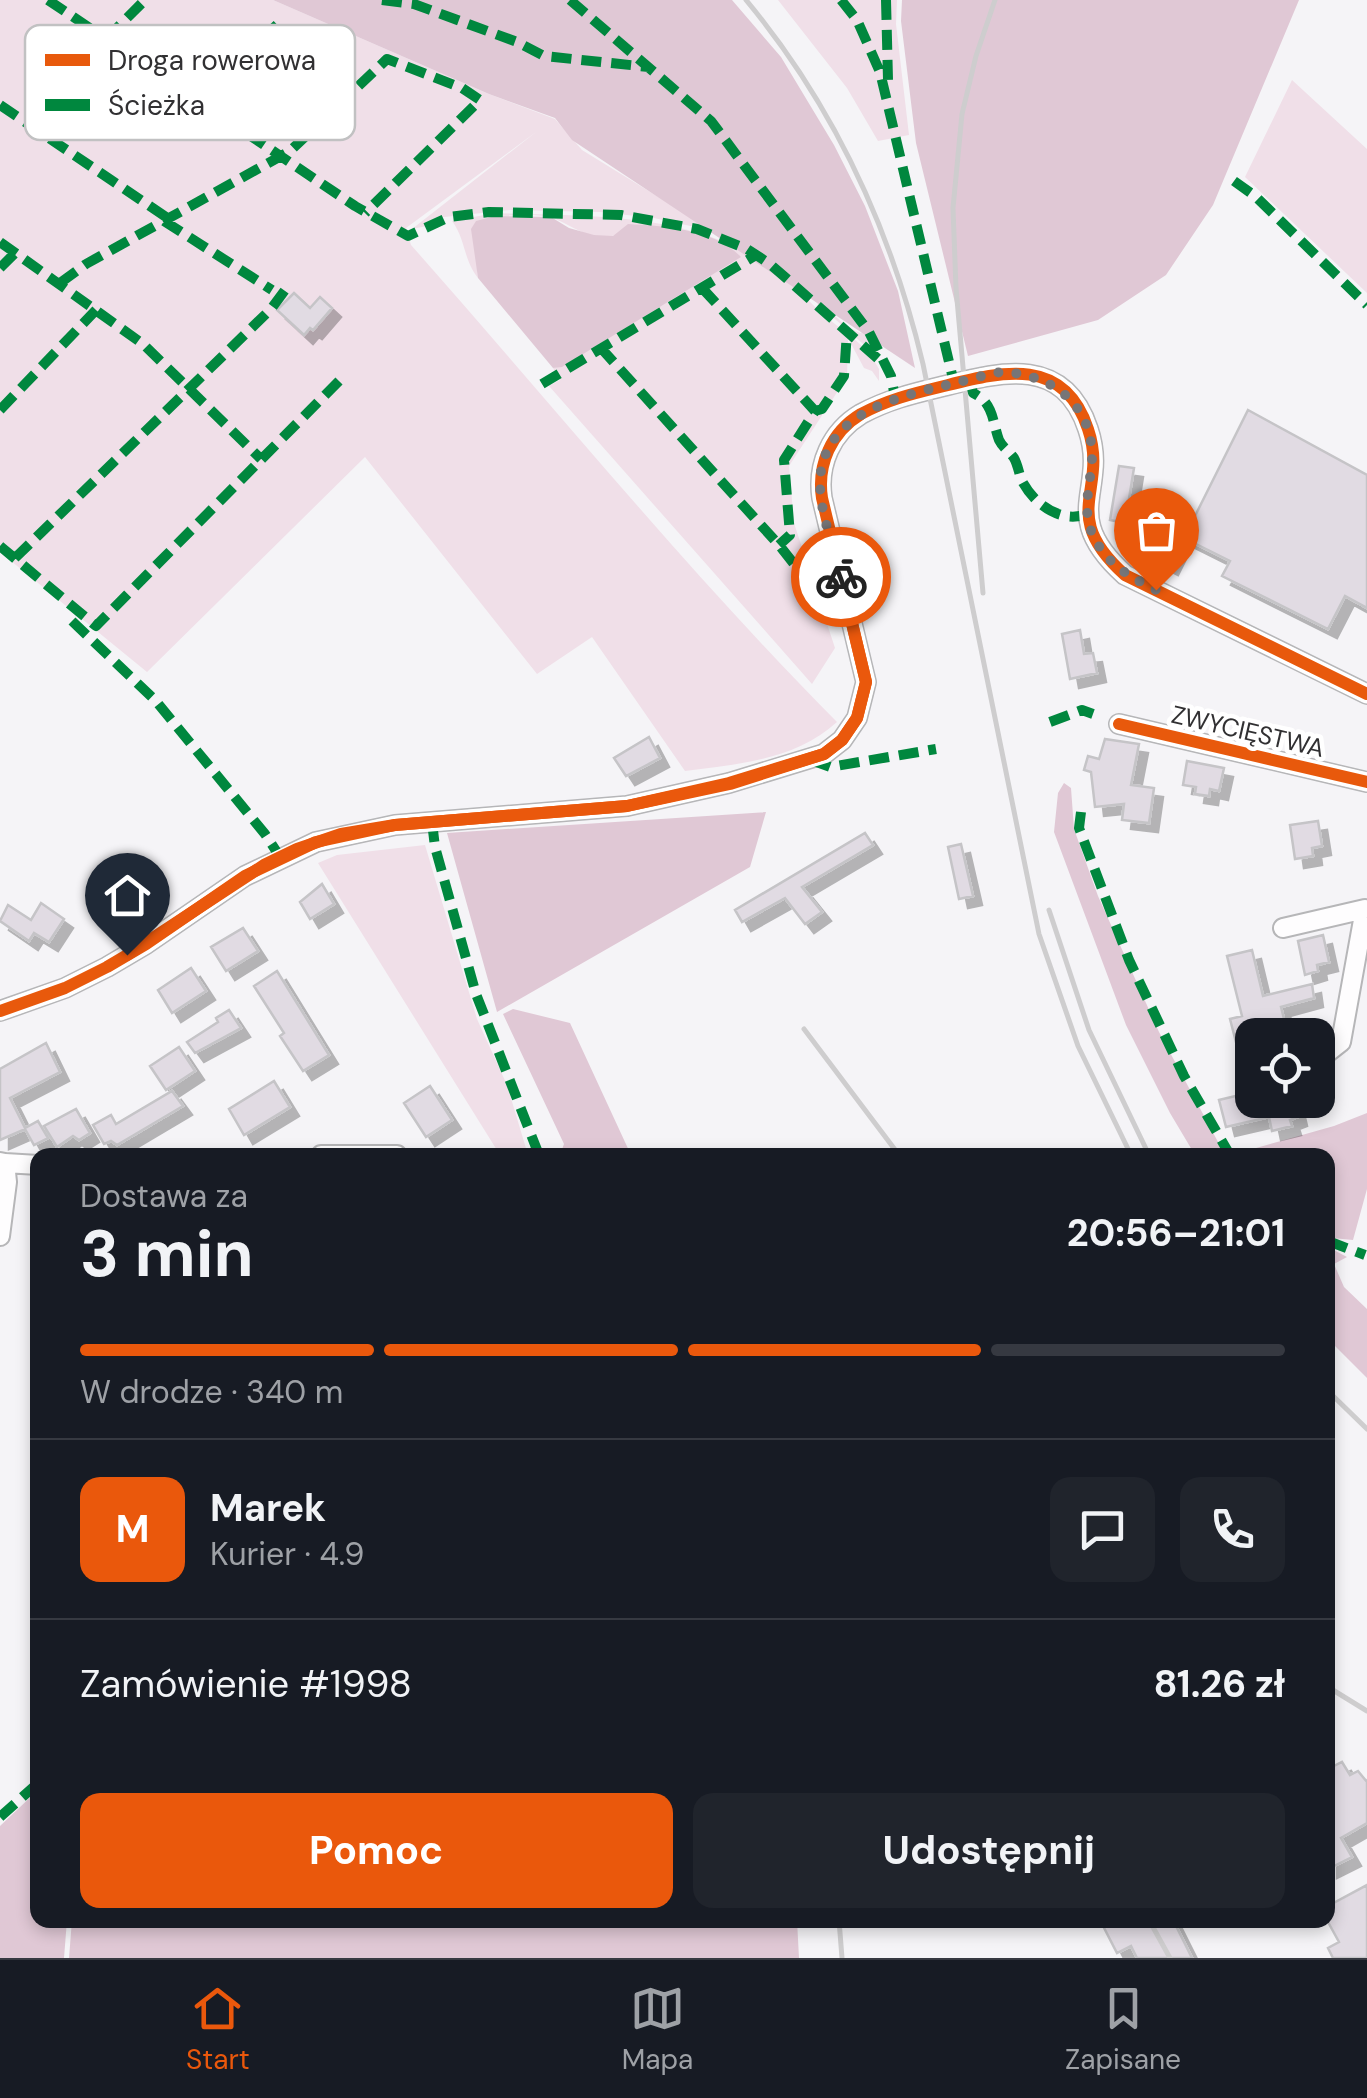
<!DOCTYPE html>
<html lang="pl">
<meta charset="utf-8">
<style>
body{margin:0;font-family:"DM Sans",sans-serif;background:#20242c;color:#f1f3f6;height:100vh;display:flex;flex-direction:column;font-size:38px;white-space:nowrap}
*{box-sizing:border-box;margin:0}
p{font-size:32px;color:#9ea1a6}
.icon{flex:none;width:55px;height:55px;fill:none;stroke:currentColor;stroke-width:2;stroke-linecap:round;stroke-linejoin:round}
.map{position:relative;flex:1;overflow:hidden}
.details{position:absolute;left:30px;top:1148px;width:1305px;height:780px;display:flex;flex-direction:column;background:#171b24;border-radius:20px;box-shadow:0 5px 15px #0003}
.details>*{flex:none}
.buttons{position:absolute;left:1235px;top:1018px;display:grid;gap:20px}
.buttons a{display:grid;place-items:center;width:100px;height:100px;border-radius:20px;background:#171b24;box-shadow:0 5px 15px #0003;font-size:50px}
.pin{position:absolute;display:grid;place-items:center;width:85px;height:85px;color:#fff;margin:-102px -42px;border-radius:50% 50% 50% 0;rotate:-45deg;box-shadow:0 0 10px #0007}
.pin .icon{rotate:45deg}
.courier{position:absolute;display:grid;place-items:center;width:100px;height:100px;margin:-50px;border:8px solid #ea580c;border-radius:50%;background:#fff;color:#222;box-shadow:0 2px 12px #0007}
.headline em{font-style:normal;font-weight:700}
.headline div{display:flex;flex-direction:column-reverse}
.headline{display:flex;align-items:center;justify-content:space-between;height:170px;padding:0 50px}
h1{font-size:65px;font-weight:700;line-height:75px}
.bar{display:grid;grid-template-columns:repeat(4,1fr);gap:15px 10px;align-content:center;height:120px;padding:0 50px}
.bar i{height:12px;border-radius:8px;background:#363941}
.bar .selected{background:#ea580c}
.bar p{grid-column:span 4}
.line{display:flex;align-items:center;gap:25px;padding:0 50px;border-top:2px solid #363941}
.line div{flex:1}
.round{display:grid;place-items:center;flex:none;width:105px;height:105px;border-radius:20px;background:#20242c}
.cta{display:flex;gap:20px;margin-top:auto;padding:20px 50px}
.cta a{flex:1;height:115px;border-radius:20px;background:#ea580c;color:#fff;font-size:40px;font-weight:700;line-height:115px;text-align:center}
.cta a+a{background:#20242c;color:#f1f3f6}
.tab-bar{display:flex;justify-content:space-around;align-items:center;height:140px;border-top:2px solid #363941;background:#171b24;font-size:28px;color:#9ea1a6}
.tab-bar a{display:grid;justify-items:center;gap:5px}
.tab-bar .selected{color:#ea580c}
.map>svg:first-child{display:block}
</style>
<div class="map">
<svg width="1367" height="1958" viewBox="0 0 1367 1958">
<defs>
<filter id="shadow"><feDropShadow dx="9" dy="9" stdDeviation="0" flood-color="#0004"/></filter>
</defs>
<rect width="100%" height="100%" fill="#f5f4f7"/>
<path fill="#f0dfe8" d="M0 0H273L489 94 555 119 582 150 712 230 746 243 778 264 846 326 860 333 865 331 872 344 871 351 772 263 746 246 704 229 654 218 600 212 510 210 435 218 427 226 412 229 536 132 406 228 411 245C552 404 687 571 837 722 795 760 739 764 685 771L592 637 537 674 365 457 147 672 0 552Z
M778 0H897L896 24 909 135 878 141 847 88Z
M1292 80 1367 149V293L1245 177Z
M495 213C595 217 699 210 783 276 797 287 808 301 822 313 839 329 860 340 873 359L879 369V381L872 371 864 368 848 338 847 377 789 466 794 523 835 648 812 684 549 386 560 380 553 368 562 366 740 257C725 240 684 226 662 227 638 229 616 240 592 235 576 232 563 220 549 217 533 213 512 216 495 216L475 242 478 278C463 259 466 240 452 221Z
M425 845 477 1019 507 1085 528 1155H500L318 863 337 855Z"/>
<path fill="#e0c8d5" d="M273 0H732L781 57 834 145 865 206 898 291 915 368 572 140 555 118 489 94Z
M902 0H1299L1213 205 1166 275 1098 320 968 356 916 143 901 21Z
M495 216 551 217 569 228 594 235 613 236 628 224C664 226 715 229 741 257L562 367 553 368 478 278 471 229 476 221Z
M1064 783 1071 788 1074 829 1098 896 1159 1032 1225 1155H1195L1170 1113 1126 1025 1054 832 1058 793Z
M766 812 750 867 497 1012 447 833Z
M513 1009 570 1023 631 1155H560L564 1144 503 1014Z
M1367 1113V1189L1353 1240 1332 1238 1328 1231V1155H1245L1242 1152 1334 1126Z
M1328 1247 1347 1257 1334 1264 1344 1287 1367 1309V1378L1328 1339Z
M37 1791 38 1920H67L64 1958H0V1826Z
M72 1920H797L799 1958H69Z"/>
<path fill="#e1dbe3" stroke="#c5c4c7" stroke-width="2.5" filter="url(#shadow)" d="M294 293 310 308 320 297 332 308 313 330 310 328 304 335 277 310Z
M1248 410 1367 475V608L1345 596 1328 629 1222 576 1230 561 1184 538Z
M1119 466 1134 468 1125 523 1110 520Z
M1127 527 1176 552 1169 566 1120 540Z
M1080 630 1084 654 1093 653 1097 673 1070 679 1062 634Z
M649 737 660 758 626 776 614 758Z
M1105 739 1139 744 1131 785 1154 788 1149 823 1122 820 1124 804 1095 807 1091 772 1084 770 1088 756 1099 759Z
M1187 761 1224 768 1219 791 1210 789 1209 796 1195 794 1196 787 1183 785Z
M1318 821 1322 846 1312 848 1313 856 1295 859 1290 825Z
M865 833 873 845 802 887 822 912 805 924 785 898 742 922 735 910Z
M961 844 973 896 959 899 948 847Z
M322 884 334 904 310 919 300 902Z
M41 903 64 919 49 942 34 933 29 941 0 921 8 905 31 920Z
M243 928 258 951 226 971 211 947Z
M1323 935 1329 962 1317 965 1318 971 1305 975 1298 941Z
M1252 950 1263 996 1312 984 1314 998 1281 1007 1288 1035H1252V1046L1238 1050 1230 1019 1242 1016 1227 956Z
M191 968 206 991 172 1013 158 990Z
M277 971 329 1055 303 1071 280 1036 284 1033 254 986Z
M229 1010 241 1028 195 1053 187 1042 218 1022 216 1018Z
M46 1043 60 1072 10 1098 25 1128 38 1121 48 1138 34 1145 25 1129 0 1140V1069Z
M179 1047 195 1071 166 1090 150 1066Z
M274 1081 290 1107 244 1135 229 1109Z
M430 1086 452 1120 426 1137 404 1103Z
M172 1091 183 1106 117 1145 111 1141 104 1144 93 1125 111 1115 116 1124Z
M1252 1092V1100H1294L1298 1117 1290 1120 1292 1126 1272 1131 1269 1117 1226 1127 1219 1100Z
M76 1109 90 1133 79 1140 73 1136 57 1147 44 1126Z
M1342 1762 1350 1775 1358 1771 1367 1782V1823L1341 1838 1352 1857 1328 1869V1769Z
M1367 1885V1958H1333L1328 1948 1339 1942 1328 1922V1906Z
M1100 1920H1173L1192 1958H1137L1131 1946 1117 1953Z"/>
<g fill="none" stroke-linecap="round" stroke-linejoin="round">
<g stroke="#b6b6b8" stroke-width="22">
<path id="street" d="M1119 724 1367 782
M1283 928 1365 909 1341 1042 1318 1060
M0 1011 65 988 107 967 146 944 245 876 316 842 395 825 627 806 729 783 824 754 842 740 857 718 866 682 822 498C817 465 831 432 861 414 887 400 911 394 940 387 997 373 1063 353 1088 429 1109 491 1057 514 1125 575L1367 694
M321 1155H397
M0 1162 5 1163 7 1182 0 1236
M5 1163 38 1165"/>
</g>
<use href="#street" stroke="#fefdfe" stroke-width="18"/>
<path stroke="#cecdce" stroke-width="5" d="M746 0C834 106 891 230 923 364L1039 934 1078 1046 1131 1155
M983 593 956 288 953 208 962 114 976 56 995 0
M1049 910 1089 1030 1149 1155
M804 1029 899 1155
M1328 1391 1367 1429
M1328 1687 1367 1711
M839 1920 842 1958
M1149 1920 1170 1958"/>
<path stroke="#00873e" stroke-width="10" stroke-dasharray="20 10" stroke-linecap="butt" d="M48 0 355 206 408 236 449 217 489 212 621 215 697 229 747 249 770 264 885 365
M382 0 414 4 517 42 544 56 649 67
M570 0 711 121 869 332 891 376 895 397
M841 0 857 20 880 72 954 383
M886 0 888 80
M106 39 145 0
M197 100 282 20
M0 105 169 219
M1234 181 1255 196 1367 305
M164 221 272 290
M0 242 143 344 261 459
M0 268 15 253
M60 283 86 264 290 151 387 59 462 88 480 100 365 213
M702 288 815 411 784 460 790 535 779 545
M600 347 779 545 798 569 811 606
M970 379 973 393C994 403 992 421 999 440 1003 448 1009 451 1014 458 1018 465 1019 474 1022 481 1034 504 1061 524 1087 514
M542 384 756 255
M0 410 96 310
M815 411 822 409 844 376 847 332
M0 546 96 626 345 375
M15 558 271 309 288 286
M72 621 155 700 265 834 280 857
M1050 722 1082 710 1093 714
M811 760 830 767 936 749
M1081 812 1079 828 1129 960 1184 1076 1230 1155
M432 822 435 847 476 994 539 1155
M1328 1241 1365 1255
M0 1817 38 1783"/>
<g stroke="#fff" stroke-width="19">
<path id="cycleway" d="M1119 724 1367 782
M0 1011 65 988 107 967 146 944 245 876 316 842 395 825 627 806 729 783 824 754 842 740 857 718 866 682 822 498C817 465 831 432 861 414 887 400 911 394 940 387 997 373 1063 353 1088 429 1109 491 1057 514 1125 575L1367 694"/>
</g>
<use href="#cycleway" stroke="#e8590c" stroke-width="12"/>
</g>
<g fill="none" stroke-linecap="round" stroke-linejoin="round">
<path stroke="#767577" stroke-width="10" stroke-dasharray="0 18" d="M841 577C834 548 821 516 820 486 819 418 889 399 942 386 962 382 982 375 1002 372 1052 374 1093 405 1092 458 1091 481 1083 505 1090 528 1102 561 1126 575 1156 590"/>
<path stroke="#ea580c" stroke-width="12" d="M127 955 264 865 297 849 341 834 395 825 627 806 730 784 824 754 842 740 857 718 866 682 841 577"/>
</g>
<g text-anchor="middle" stroke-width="9" stroke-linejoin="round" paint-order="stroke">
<g font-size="25" fill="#313032" stroke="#fff">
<text transform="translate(1248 731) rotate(13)" y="9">ZWYCIĘSTWA</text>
</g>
</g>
<rect x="25" y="25" width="330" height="115" rx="15" fill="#fff" stroke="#c1c1c2" stroke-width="2.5"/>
<rect x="45" y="54" width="45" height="12" fill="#e8590c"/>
<rect x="45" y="99" width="45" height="12" fill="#00873e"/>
<g font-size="28" fill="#313032">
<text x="108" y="70">Droga rowerowa</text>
<text x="108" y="115">Ścieżka</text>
</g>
</svg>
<div class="buttons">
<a><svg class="icon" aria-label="locate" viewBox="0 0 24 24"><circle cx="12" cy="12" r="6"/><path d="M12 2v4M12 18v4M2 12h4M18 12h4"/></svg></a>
</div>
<div class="pin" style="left:1156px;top:590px;background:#ea580c"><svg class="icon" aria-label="bag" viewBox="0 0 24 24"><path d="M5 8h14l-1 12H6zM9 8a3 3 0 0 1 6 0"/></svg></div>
<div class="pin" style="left:127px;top:955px;background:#1f2937"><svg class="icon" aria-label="home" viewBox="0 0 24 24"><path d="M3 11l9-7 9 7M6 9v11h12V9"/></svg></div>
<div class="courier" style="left:841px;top:577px"><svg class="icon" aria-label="bike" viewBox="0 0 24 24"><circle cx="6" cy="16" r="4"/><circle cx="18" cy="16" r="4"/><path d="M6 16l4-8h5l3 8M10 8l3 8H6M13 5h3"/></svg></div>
<section class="details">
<div class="headline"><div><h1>3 min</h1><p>Dostawa za</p></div><em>20:56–21:01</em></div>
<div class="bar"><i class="selected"></i><i class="selected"></i><i class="selected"></i><i></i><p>W drodze · 340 m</p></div>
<div class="line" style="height:180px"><b class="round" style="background:#ea580c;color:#fff">M</b><div><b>Marek</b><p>Kurier · 4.9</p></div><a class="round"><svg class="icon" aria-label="chat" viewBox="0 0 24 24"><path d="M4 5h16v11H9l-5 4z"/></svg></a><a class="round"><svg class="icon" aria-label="phone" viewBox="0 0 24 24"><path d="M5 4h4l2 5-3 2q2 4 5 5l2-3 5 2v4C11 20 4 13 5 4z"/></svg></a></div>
<div class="line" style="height:130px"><div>Zamówienie #1998</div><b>81.26 zł</b></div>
<div class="cta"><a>Pomoc</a><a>Udostępnij</a></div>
</section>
</div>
<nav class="tab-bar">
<a class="selected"><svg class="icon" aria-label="home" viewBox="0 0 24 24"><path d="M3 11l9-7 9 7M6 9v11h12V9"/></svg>Start</a>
<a><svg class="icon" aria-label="map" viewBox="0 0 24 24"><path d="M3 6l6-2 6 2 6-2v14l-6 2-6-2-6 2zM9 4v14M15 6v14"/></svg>Mapa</a>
<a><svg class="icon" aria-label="saved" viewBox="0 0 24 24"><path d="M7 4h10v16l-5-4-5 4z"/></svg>Zapisane</a>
</nav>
